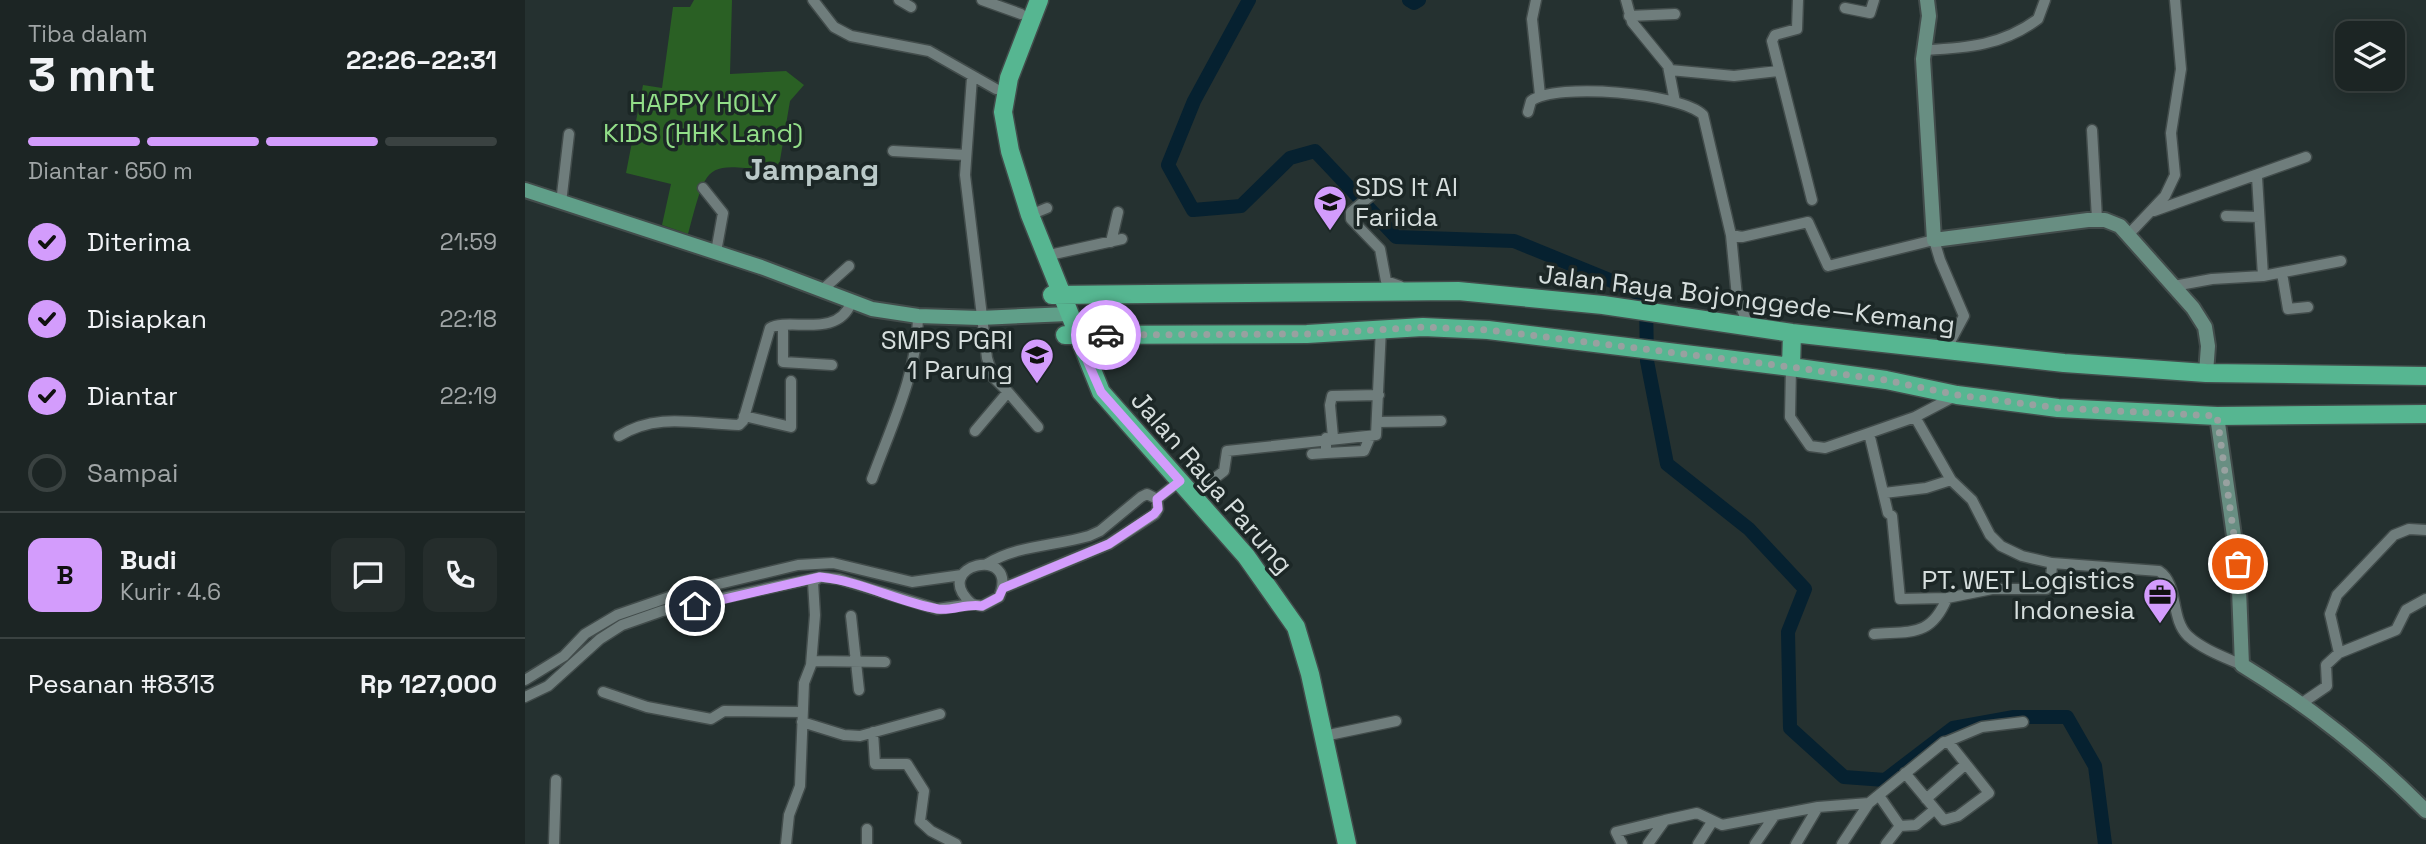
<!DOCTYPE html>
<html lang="id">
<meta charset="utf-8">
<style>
body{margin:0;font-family:"Space Grotesk",sans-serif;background:#252d2c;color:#f1f3f6;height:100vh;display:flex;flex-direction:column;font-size:26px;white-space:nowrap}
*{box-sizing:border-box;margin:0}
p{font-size:23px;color:#a0a5a6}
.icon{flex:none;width:38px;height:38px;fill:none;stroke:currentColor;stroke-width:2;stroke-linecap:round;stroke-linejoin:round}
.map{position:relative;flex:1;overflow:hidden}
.side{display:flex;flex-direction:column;background:#1c2524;width:525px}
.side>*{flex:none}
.buttons{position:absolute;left:1810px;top:21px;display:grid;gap:14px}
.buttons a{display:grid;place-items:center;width:70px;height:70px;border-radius:14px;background:#1c2524;box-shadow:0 4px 18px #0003,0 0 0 2px #3a4241;font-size:35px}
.pin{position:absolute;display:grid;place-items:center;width:60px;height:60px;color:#fff;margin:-30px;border:4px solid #fff;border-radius:50%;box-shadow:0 2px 7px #0007}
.courier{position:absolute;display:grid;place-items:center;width:70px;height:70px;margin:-35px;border:5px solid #d39cfc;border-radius:50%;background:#fff;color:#222;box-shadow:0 2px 9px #0007}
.head em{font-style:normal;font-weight:800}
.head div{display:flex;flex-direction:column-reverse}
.head{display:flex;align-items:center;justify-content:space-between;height:119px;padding:0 28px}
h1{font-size:46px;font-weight:800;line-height:52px}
.bar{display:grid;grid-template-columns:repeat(4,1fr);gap:10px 7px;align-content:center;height:84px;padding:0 28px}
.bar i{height:9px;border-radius:5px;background:#3a4241}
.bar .active{background:#d39cfc}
.bar p{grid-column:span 4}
.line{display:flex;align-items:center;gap:18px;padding:0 28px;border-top:2px solid #3a4241}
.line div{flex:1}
.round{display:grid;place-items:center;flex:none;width:74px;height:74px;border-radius:14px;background:#252d2c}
ol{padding:0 28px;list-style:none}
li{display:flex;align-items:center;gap:21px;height:77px}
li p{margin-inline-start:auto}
li .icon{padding:7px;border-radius:50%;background:#d39cfc;color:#111;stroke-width:4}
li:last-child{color:#a0a5a6}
li i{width:38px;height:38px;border:4px solid #3a4241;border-radius:50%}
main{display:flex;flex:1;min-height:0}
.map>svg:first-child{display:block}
</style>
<main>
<section class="side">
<div class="head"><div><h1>3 mnt</h1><p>Tiba dalam</p></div><em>22:26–22:31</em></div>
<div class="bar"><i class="active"></i><i class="active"></i><i class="active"></i><i></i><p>Diantar · 650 m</p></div>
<ol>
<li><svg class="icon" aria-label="check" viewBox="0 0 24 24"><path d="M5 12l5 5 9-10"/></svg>Diterima<p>21:59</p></li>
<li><svg class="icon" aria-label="check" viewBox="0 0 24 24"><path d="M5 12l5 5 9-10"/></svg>Disiapkan<p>22:18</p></li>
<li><svg class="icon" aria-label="check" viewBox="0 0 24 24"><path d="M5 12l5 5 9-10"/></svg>Diantar<p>22:19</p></li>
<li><i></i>Sampai</li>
</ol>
<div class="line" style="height:126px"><b class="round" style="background:#d39cfc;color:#111">B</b><div><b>Budi</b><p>Kurir · 4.6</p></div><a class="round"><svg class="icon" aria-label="chat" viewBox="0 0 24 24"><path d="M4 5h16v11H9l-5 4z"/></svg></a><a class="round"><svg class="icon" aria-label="phone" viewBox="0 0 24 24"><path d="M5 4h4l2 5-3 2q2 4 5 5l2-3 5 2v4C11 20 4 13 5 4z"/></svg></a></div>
<div class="line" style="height:91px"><div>Pesanan #8313</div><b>Rp 127,000</b></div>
</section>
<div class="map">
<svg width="1901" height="844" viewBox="0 0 1901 844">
<rect width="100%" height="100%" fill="#253130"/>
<path fill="#2a6024" d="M169 0H207L205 74 261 71 279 85 265 101 253 172C178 162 183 161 163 234L137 225 146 184 101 173 118 85 137 88 148 7H165Z"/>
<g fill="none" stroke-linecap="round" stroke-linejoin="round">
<path stroke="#062130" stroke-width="14" d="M724 0 669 101 643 165 668 210 716 206 765 158 790 151 871 237 989 241 1109 290 1121 303 1122 361 1142 464 1224 529 1280 589 1263 632 1265 728 1319 777 1360 780 1428 728 1489 717H1542L1570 766 1580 844
M884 0 889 3 894 0"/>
<g stroke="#424c4b" stroke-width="13">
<path id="street" d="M288 0 309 27 326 36 404 51 471 89
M374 0 386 7
M457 0 496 14
M1011 0 1007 19 1015 95
M1101 0 1107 22 1143 66 1150 102
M1273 0 1272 29 1250 35 1247 41 1287 200
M1320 8 1345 13 1349 0
M1104 16 1150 14
M1401 50C1443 48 1478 45 1513 19L1520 0
M1145 70 1209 76 1253 71
M447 77 440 175 462 358 468 377 483 392 450 431
M1003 112 1006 101C1031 82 1156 93 1178 115L1206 235 1217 237 1283 222 1303 266 1409 240 1415 260 1439 316 1424 344
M1567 130 1572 219
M368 151 441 155
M1732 177 1738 276 1816 261
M178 188 198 213 191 252
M849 193 826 212V219L855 249 861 281 875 286
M36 203 44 134
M1629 211 1781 157
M505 215 522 208
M1701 216 1734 217
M1604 234 1640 196 1650 175 1646 133 1656 69 1650 0
M1206 235 1212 297 1224 327
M586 242 593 212
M520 256 597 239
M1757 273 1763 309 1783 307
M1649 286 1687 279 1738 276
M296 291 324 266
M258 326V362L307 365
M1266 367 1265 417 1285 446 1300 448 1344 433
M483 392 513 427
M1430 396 1390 417 1344 433 1363 513 1367 516 1375 599 1422 598 1467 589H1521L1526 581 1527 563
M219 416 266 427V381
M1390 417 1426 480 1447 500 1465 535 1476 546 1497 556 1527 563 1634 571C1654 584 1645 619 1663 636 1677 649 1699 657 1717 665
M853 422 916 421
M94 436C132 412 171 424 214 425L218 421 245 328C264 317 312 339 326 303
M808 437 805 405 807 396 854 395
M801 453 839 451 845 437
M787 454 801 453V438
M347 479C366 427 393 372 393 316
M1359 493 1401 488 1426 480
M667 496 699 471 702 451 851 435 856 328
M632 499 655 481
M462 564C492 545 530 546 564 536L575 531 616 497 622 494 632 499
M478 588 584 544 630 514 633 509 632 499
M326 616 334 690
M1349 634C1386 631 1406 637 1422 598
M1814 653 1805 614 1812 595 1869 535 1884 529 1901 530
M287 661 360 662
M0 680 39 656 60 634 92 615 156 593 273 565 308 563 387 582 437 575
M78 692 122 707 186 719 199 711 277 712
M0 697 23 686 75 639 97 625 137 611 295 577 314 579 412 609 447 604 457 606 474 597C496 543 402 565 447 604
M1777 703 1802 686 1801 665 1814 653 1871 630 1881 610 1901 599
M277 722 319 735 335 736 415 714
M348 732 350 764H382L399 791 395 821 406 831 431 844
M799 736 871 721
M1421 742 1457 727 1498 722
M1355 797 1375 826 1361 844
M1401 799 1441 764
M1375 826 1391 825 1409 810
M342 829V844
M29 844 31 780
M261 844 264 815 275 786 279 683 286 665 290 615 288 582 295 577
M1097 844 1091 832 1140 820
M1123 844 1140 820 1172 813 1197 825 1293 807 1344 803 1419 742 1425 744 1464 793 1433 816 1419 820 1380 773
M1173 844 1187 822
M1230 844 1250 815
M1271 844 1293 807
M1317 844 1344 803"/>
</g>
<g stroke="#424c4b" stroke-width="18">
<path id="secondary" d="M1402 0 1404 16 1398 59 1409 240 1563 220H1580L1595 226 1668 308 1680 327 1683 346 1681 373
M1692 416 1713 564 1717 665C1787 708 1843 753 1901 811"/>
</g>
<g stroke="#424c4b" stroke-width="18">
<path id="primary" d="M0 190 236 267 347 309 393 316 455 318 543 314"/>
</g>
<g stroke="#424c4b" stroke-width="21">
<path id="highway" d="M514 0 484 78 478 112 485 151 505 215 576 392 721 556 771 627 785 674 822 844
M527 295 933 291 1078 305 1267 333 1539 363 1681 373 1901 376
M540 335 782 334 898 327 963 330 1266 367 1361 380 1432 395 1533 408 1692 416 1901 414
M1266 367 1267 333"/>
</g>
<use href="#street" stroke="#6f7d7c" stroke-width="10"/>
<use href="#secondary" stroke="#688e82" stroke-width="14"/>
<use href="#primary" stroke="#609f89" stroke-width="14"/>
<use href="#highway" stroke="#56b691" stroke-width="18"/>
</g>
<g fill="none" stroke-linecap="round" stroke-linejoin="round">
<path stroke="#98a1a0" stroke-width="7" stroke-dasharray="0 12.6" d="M581 335 782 334 898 327 963 330 1266 367 1360 380 1432 395 1533 408 1692 416 1713 564"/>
<path stroke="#d39cfc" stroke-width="9" d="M170 606 295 577C336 581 373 602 413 609 428 611 442 603 457 606L474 597 478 588 584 544 629 514 633 509 632 499 655 481 576 392 551 335H581"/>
</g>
<defs>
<g id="school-pin" transform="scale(1.75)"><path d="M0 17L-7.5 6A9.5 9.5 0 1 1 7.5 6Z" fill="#d39cfc" stroke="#1c2726"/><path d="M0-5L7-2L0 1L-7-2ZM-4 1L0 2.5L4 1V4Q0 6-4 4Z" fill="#111"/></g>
<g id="office-pin" transform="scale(1.75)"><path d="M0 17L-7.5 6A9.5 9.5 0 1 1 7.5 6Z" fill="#d39cfc" stroke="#1c2726"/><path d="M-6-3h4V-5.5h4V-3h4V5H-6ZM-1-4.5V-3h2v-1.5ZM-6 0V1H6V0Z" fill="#111"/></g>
</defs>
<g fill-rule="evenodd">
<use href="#school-pin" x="805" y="202"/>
<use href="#school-pin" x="512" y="355"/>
<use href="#office-pin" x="1635" y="595"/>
</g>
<g text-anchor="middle" stroke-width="7" stroke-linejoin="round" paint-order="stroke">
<g font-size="26" fill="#92de88" stroke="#1c2726">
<text x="178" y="112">HAPPY HOLY<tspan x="178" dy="30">KIDS (HHK Land)</tspan></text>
</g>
<g font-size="26" fill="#d6dedd" stroke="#1c2726" text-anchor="end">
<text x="830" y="196" text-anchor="start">SDS It Al<tspan x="830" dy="30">Fariida</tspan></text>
<text x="488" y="349">SMPS PGRI<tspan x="488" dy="30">1 Parung</tspan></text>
<text x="1610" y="589">PT. WET Logistics<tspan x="1610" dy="30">Indonesia</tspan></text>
</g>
<g font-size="26" fill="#d6dedd" stroke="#1c2726">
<text transform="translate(1222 299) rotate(7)" y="9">Jalan Raya Bojonggede—Kemang</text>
<text transform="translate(687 482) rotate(49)" y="9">Jalan Raya Parung</text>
</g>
<g font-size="30" font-weight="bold" fill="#bac9c8" stroke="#1c2726">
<text x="287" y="180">Jampang</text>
</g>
</g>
</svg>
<div class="buttons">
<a><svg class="icon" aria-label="layers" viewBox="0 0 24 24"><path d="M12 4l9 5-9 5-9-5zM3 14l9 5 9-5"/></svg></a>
</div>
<div class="pin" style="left:1713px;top:564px;background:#ea580c"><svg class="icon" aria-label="bag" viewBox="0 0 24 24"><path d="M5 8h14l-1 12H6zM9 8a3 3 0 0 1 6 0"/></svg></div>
<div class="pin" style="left:170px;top:606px;background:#1f2937"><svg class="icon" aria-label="home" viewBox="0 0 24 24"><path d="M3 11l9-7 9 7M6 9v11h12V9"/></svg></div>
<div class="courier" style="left:581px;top:335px"><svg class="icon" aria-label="car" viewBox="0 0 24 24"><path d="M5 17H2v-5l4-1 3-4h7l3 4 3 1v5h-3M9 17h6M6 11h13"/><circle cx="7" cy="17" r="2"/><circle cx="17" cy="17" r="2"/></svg></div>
</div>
</main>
